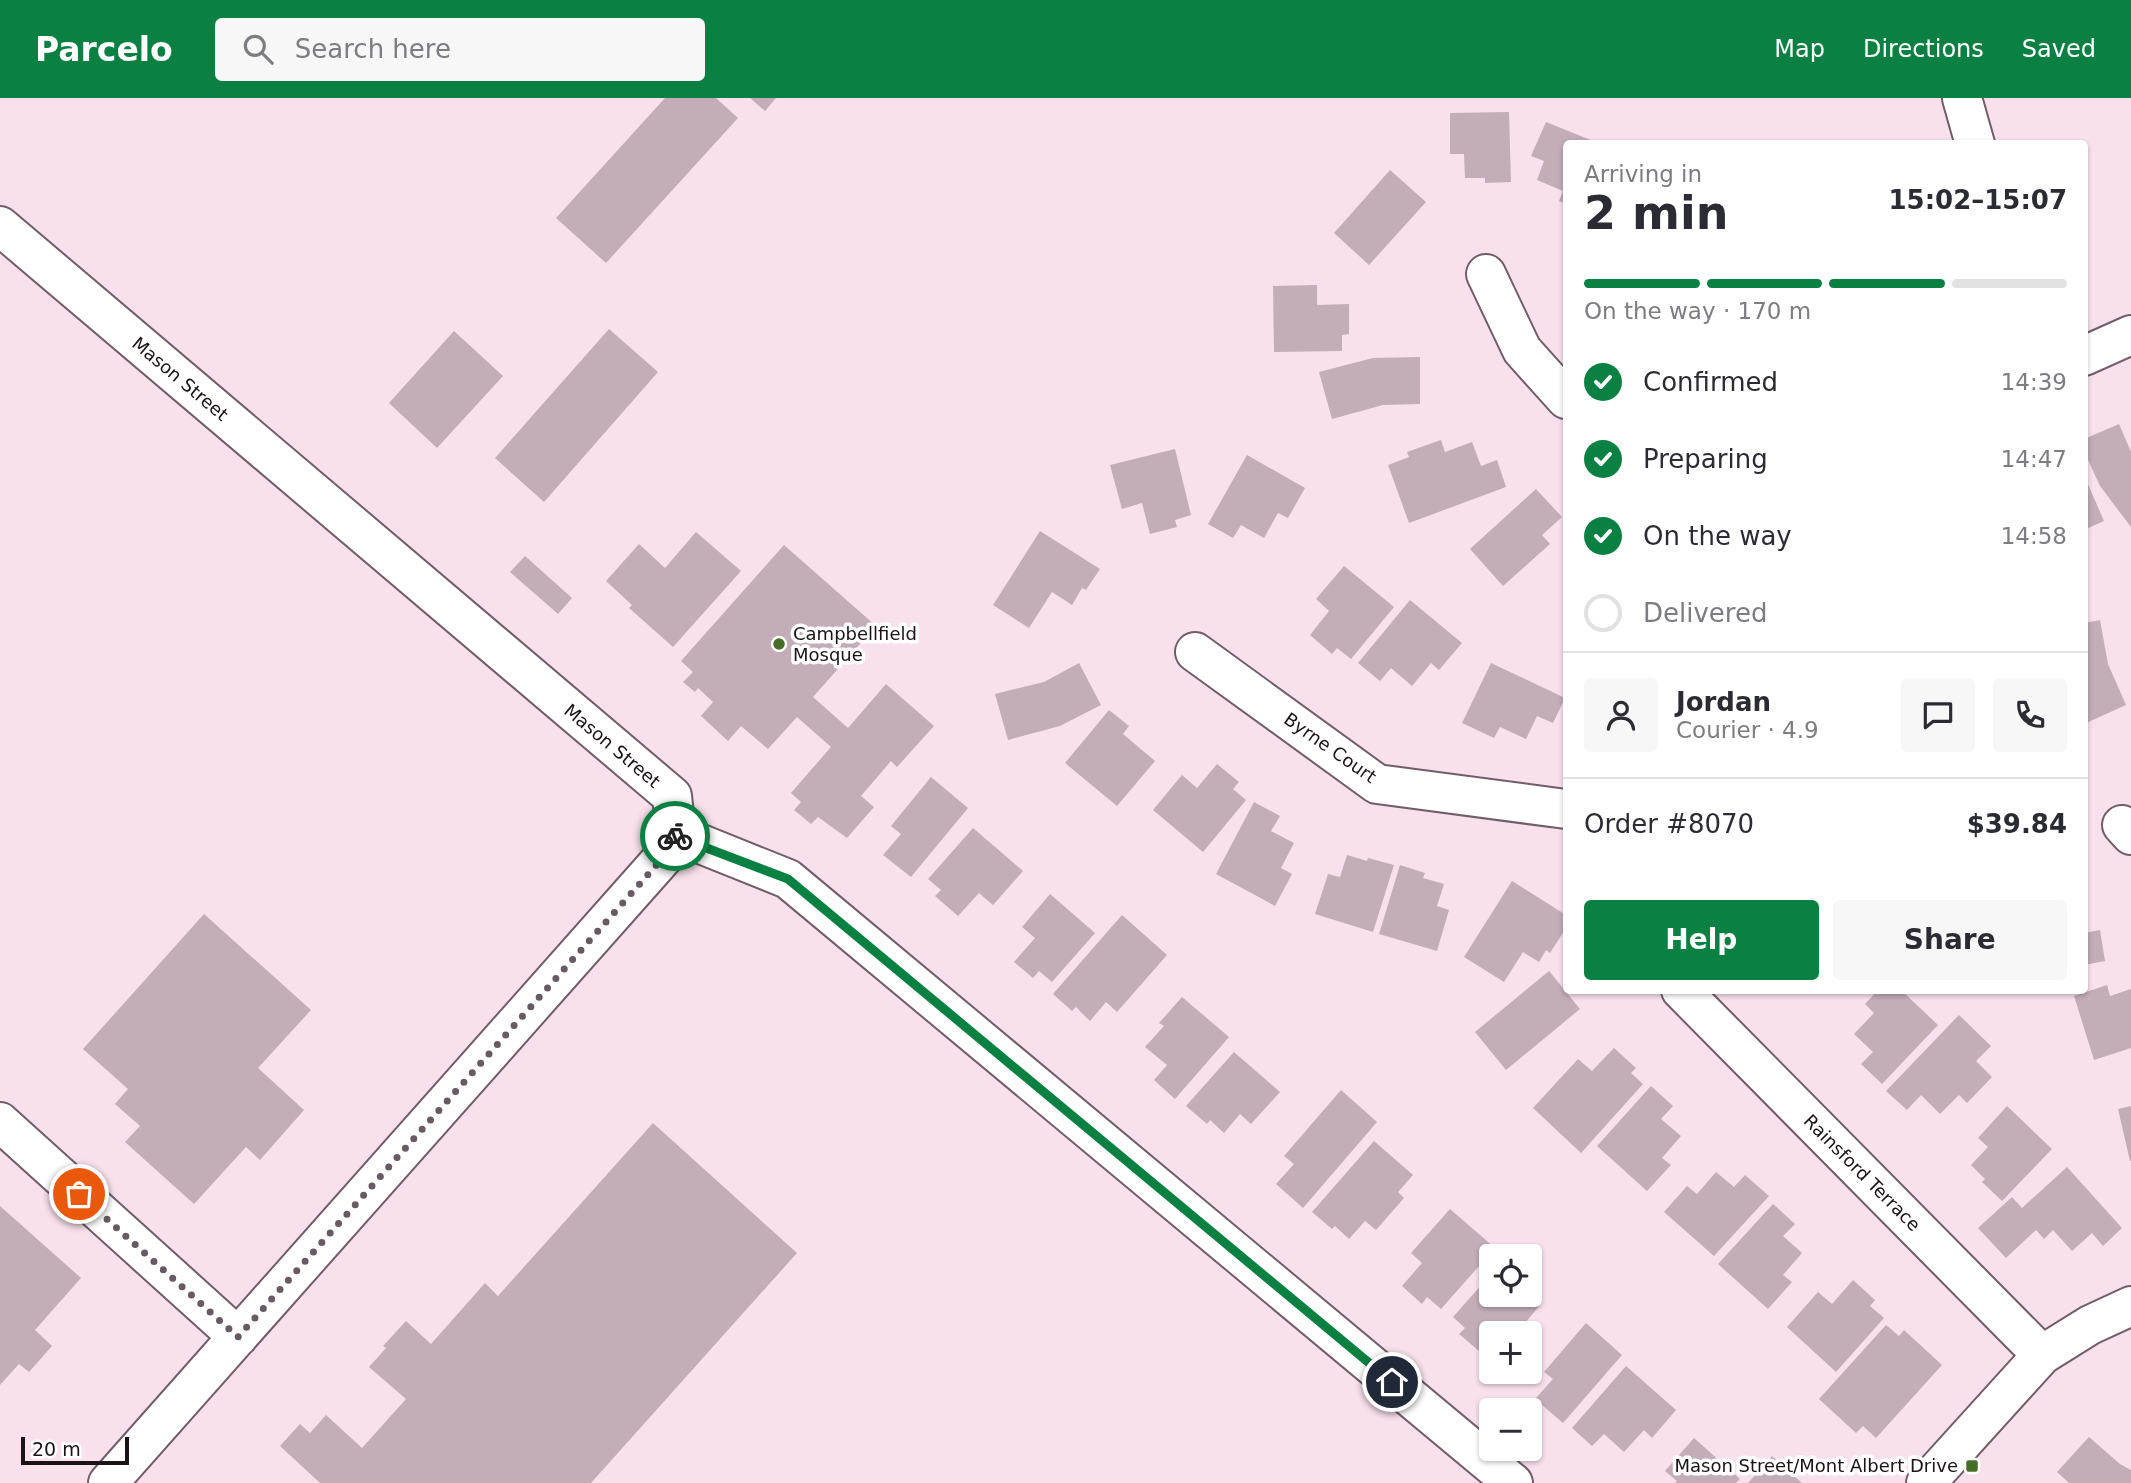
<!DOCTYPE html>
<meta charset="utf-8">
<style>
body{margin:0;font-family:"DejaVu Sans",sans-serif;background:#f7f7f7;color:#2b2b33;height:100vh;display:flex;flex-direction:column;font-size:26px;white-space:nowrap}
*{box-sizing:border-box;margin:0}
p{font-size:23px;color:#7c7c81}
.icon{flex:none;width:38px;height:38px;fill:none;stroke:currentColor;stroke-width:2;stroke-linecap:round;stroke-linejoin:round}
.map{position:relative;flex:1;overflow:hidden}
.side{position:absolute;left:1563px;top:42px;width:525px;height:854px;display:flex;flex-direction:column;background:#fff;border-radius:7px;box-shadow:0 2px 5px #0004}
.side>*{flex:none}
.fabs{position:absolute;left:1479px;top:1146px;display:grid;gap:14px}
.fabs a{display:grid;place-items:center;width:63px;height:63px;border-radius:7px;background:#fff;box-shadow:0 2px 5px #0004;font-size:35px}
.scale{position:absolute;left:21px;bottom:18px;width:108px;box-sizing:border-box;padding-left:7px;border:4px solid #1a1217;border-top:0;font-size:19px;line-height:24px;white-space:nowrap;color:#1a1217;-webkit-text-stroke:5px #fff;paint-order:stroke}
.pin{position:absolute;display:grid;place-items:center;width:60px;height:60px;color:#fff;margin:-30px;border:4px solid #fff;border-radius:50%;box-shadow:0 2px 7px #0007}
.courier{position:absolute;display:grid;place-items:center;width:70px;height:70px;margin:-35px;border:5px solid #0b8043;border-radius:50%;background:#fff;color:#222;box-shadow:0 2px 9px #0007}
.head em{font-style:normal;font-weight:700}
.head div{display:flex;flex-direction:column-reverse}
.head{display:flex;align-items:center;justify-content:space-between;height:119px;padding:0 21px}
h1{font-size:46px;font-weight:700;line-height:52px}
.bar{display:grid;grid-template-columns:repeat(4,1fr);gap:10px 7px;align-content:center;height:84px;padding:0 21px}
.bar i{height:9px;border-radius:5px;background:#e1e1e2}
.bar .selected{background:#0b8043}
.bar p{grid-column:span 4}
.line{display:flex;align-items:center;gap:18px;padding:0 21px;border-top:2px solid #e1e1e2}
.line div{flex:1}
.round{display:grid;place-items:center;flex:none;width:74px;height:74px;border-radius:7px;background:#f7f7f7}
ol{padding:0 21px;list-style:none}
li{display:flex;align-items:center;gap:21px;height:77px}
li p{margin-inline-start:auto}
li .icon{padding:7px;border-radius:50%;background:#0b8043;color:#fff;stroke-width:4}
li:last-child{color:#7c7c81}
li i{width:38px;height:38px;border:4px solid #e1e1e2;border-radius:50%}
.button{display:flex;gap:14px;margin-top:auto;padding:14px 21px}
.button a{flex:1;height:80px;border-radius:7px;background:#0b8043;color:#fff;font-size:28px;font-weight:700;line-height:80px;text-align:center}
.button a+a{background:#f7f7f7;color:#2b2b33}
header{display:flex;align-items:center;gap:42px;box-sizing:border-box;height:98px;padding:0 35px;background:#0b8043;color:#fff}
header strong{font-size:33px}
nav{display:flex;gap:38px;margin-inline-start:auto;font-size:24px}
.search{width:490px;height:63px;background:#f7f7f7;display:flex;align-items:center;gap:18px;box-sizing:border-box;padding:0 24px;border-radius:7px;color:#7c7c81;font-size:26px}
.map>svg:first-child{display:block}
</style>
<header>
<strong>Parcelo</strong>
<div class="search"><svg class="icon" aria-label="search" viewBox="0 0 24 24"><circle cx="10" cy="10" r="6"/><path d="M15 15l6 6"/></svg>Search here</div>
<nav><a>Map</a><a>Directions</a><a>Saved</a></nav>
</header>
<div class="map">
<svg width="2131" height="1385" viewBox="0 0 2131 1385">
<rect width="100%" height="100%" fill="#f8e1ed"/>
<path fill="#c2adb8" d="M665 0H716L738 20 606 165 556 120Z
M750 0H776L765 13Z
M1509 14 1511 84 1485 85V80H1465L1464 56H1450V15Z
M1546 24 1598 45 1566 46V106L1559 103 1563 93 1537 82 1544 63 1531 58Z
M1390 72 1426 104 1369 167 1334 135Z
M1317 187V207L1349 206V236L1342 237V253L1274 254 1273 188Z
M609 231 658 274 544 404 495 360Z
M454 233 503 278 437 350 389 305Z
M1420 259V306L1383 307 1332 321 1319 274 1373 260Z
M2119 326 2131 354V429L2100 388 2084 353V341Z
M1441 342 1445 354 1472 344 1481 368 1497 362 1506 389 1409 425 1388 367 1409 359 1407 354Z
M1175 351 1191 417 1175 422 1177 429 1150 436 1142 405 1122 411 1110 367Z
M1247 357 1305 390 1288 420 1278 415 1264 440 1241 427 1233 440 1208 426Z
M2084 377 2104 423 2084 432Z
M1536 391 1562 419 1542 437 1550 446 1503 488 1470 451Z
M1040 433 1100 471 1086 492 1082 490 1072 507 1052 494 1029 530 993 507Z
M696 434 741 473 673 549 629 510 632 507 606 483 639 446 665 470Z
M784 447 876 528 813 599 848 630 886 586 934 628 897 669 891 663 861 698 874 709 847 740 818 719 811 726 794 712 801 704 791 695 831 649 797 619 768 651 741 628 728 643 701 618 713 604 698 590 695 594 683 584 693 574 681 563Z
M525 458 572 500 558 516 510 474Z
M1344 468 1394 509 1351 561 1337 550 1332 556 1310 537 1329 513 1316 501Z
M1410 502 1462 545 1439 572 1431 565 1412 588 1391 570 1380 583 1358 565Z
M2100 522 2108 566 2126 607 2084 626V525Z
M1079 565 1101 607 1060 628 1008 642 995 596 1044 584Z
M1491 565 1565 600 1553 625 1537 618 1526 641 1500 629 1494 640 1462 625Z
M1109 612 1129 628 1123 636 1155 663 1117 708 1065 665Z
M1217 666 1239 684 1233 691 1246 702 1203 754 1153 712 1182 677 1197 690Z
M931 679 968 710 911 779 883 757 901 736 891 728Z
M1254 704 1280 718 1271 733 1294 745 1281 770 1292 776 1275 808 1216 776Z
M973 730 1023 773 993 807 979 795 958 818 935 798 941 792 928 781Z
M1347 757 1367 763 1368 760 1394 767 1373 834 1315 816 1328 776 1340 779Z
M1400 767 1425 775 1423 780 1444 786 1437 808 1449 812 1437 853 1379 836Z
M1512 783 1566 817V830L1550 855 1546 852 1539 864 1523 854 1504 884 1464 859Z
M1050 796 1095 835 1052 884 1039 873 1033 880 1014 864 1035 840 1022 829Z
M204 816 311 912 258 970 304 1012 260 1062 246 1049 194 1106 125 1044 140 1028 115 1006 128 991 83 951Z
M1122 817 1167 857 1117 914 1106 904 1090 923 1076 909 1072 913 1053 896Z
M2100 832 2105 863 2084 867V835Z
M1549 873 1580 911 1506 972 1475 934Z
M2107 887 2110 898 2131 891V950L2094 962 2074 898Z
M1878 892H1901L1938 927 1882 986 1861 966 1873 954 1854 936 1874 915 1865 906Z
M1182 899 1229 939 1175 1001 1154 982 1167 967 1145 949 1164 928 1159 925Z
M1959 917 1991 948 1976 963 1992 979 1967 1005 1959 997 1940 1016 1921 997 1907 1012 1886 993Z
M1614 950 1636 970 1631 975 1643 986 1581 1055 1533 1010 1578 961 1592 973Z
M1234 954 1280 994 1251 1026 1240 1016 1224 1035 1210 1022 1207 1026 1186 1008Z
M1651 988 1673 1008 1661 1021 1681 1038 1662 1060 1671 1067 1647 1093 1597 1048Z
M1341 992 1377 1024 1303 1110 1276 1086 1294 1066 1284 1058Z
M2007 1008 2052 1051 2002 1103 1982 1084 1985 1081 1971 1067 1988 1049 1978 1040Z
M2131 1008V1063H2130L2118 1011Z
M653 1025 797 1155 591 1385H320L280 1348 300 1326 310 1335 326 1317 362 1350 406 1301 369 1269 386 1250 383 1248 406 1223 431 1246 485 1185 498 1198Z
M1374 1043 1413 1077 1398 1094 1404 1100 1376 1132 1365 1123 1349 1141 1335 1128 1332 1131 1312 1114Z
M2067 1069 2122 1130 2103 1148 2092 1135 2072 1153 2053 1132 2044 1141 2036 1132 2006 1160 1978 1130 2012 1099 2022 1110Z
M1716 1074 1734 1089 1745 1077 1769 1098 1714 1158 1664 1114 1687 1088 1697 1096Z
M1773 1106 1795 1126 1783 1138 1802 1155 1783 1177 1792 1184 1768 1211 1718 1166Z
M0 1108 81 1180 35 1232 52 1248 29 1274 19 1266 0 1287Z
M1450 1111 1495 1150 1441 1211 1427 1199 1422 1206 1402 1188 1422 1165 1411 1155Z
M1491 1176V1197H1529L1540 1207 1516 1236H1504L1499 1231 1491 1236V1240L1479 1253 1459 1236 1465 1230 1453 1219Z
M1853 1182 1875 1202 1870 1208 1884 1220 1836 1274 1787 1229 1818 1194 1832 1206Z
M1586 1225 1622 1257 1563 1325 1535 1301 1553 1281 1544 1274Z
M1886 1227 1899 1238 1904 1232 1942 1267 1876 1340 1863 1328 1856 1335 1819 1301Z
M1626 1268 1676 1312 1652 1340 1644 1332 1624 1354 1604 1336 1592 1348 1572 1330Z
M2089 1339 2120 1366 2131 1372V1385H2069L2057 1374Z
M1694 1340 1740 1381 1736 1385H1675L1677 1383 1665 1373Z
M1772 1358 1802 1385H1748Z"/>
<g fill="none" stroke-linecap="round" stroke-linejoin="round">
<g stroke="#715d68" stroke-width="42">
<path id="minor" d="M1962 0 1975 46
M0 128 672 698 676 736 668 754 108 1385
M1486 176 1522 252 1566 301
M2084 258 2131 237
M1195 554 1377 686 1566 711
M2122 727 2131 737
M676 736 788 781 1513 1385
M1681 892 2042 1257
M0 1024 238 1239
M1926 1385 2042 1257 2090 1227 2131 1208"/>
</g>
<use href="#minor" stroke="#fff" stroke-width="38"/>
</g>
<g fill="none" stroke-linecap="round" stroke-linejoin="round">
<path stroke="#685a62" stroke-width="7" stroke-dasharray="0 12.6" d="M79 1096 238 1239 668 754 675 738"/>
<path stroke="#0b8043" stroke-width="9" d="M675 738 788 781 1392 1284"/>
</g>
<g fill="#476e29" stroke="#fff" stroke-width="2.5">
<circle cx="779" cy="546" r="7"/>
<rect x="1965" y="1361" width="14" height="14" rx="3.5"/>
</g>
<g text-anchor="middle" stroke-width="7" stroke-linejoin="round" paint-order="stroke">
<g font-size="18" fill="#1a1217" stroke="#fff">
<text transform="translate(180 281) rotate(40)" y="6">Mason Street</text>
<text transform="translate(612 648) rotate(40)" y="6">Mason Street</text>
<text transform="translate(1330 650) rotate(35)" y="6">Byrne Court</text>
<text transform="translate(1862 1075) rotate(45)" y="6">Rainsford Terrace</text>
</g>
<g font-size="18" fill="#1a1217" stroke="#fff" text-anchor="start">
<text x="793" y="542">Campbellfield<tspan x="793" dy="21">Mosque</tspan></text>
<text x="1958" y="1374" text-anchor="end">Mason Street/Mont Albert Drive</text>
</g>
</g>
</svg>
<div class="fabs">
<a><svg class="icon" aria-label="locate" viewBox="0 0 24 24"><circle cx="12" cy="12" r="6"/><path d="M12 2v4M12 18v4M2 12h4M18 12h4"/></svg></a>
<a>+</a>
<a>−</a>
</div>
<div class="scale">20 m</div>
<div class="pin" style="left:79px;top:1096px;background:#ea580c"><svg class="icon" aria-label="bag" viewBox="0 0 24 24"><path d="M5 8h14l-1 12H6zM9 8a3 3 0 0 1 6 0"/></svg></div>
<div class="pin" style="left:1392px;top:1284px;background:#1f2937"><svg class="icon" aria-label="home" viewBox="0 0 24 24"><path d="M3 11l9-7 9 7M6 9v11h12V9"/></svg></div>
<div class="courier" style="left:675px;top:738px"><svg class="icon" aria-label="bike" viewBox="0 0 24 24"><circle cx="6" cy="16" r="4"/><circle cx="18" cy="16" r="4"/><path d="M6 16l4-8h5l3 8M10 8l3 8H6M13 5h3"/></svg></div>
<section class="side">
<div class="head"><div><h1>2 min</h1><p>Arriving in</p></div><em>15:02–15:07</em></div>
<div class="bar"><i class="selected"></i><i class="selected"></i><i class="selected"></i><i></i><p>On the way · 170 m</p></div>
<ol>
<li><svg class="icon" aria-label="check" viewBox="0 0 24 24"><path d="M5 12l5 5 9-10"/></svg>Confirmed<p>14:39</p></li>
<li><svg class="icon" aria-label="check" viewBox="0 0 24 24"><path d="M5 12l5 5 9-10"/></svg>Preparing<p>14:47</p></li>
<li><svg class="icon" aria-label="check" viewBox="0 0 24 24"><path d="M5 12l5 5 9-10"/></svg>On the way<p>14:58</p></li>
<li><i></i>Delivered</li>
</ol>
<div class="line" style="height:126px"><a class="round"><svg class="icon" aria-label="person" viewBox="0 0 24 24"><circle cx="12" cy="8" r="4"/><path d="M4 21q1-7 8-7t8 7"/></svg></a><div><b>Jordan</b><p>Courier · 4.9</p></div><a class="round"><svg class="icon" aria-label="chat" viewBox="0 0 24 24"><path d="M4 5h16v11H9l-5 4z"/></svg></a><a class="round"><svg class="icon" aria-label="phone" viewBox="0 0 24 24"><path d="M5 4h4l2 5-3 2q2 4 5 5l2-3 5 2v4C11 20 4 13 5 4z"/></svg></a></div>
<div class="line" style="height:91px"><div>Order #8070</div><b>$39.84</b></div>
<div class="button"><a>Help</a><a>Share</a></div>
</section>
</div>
